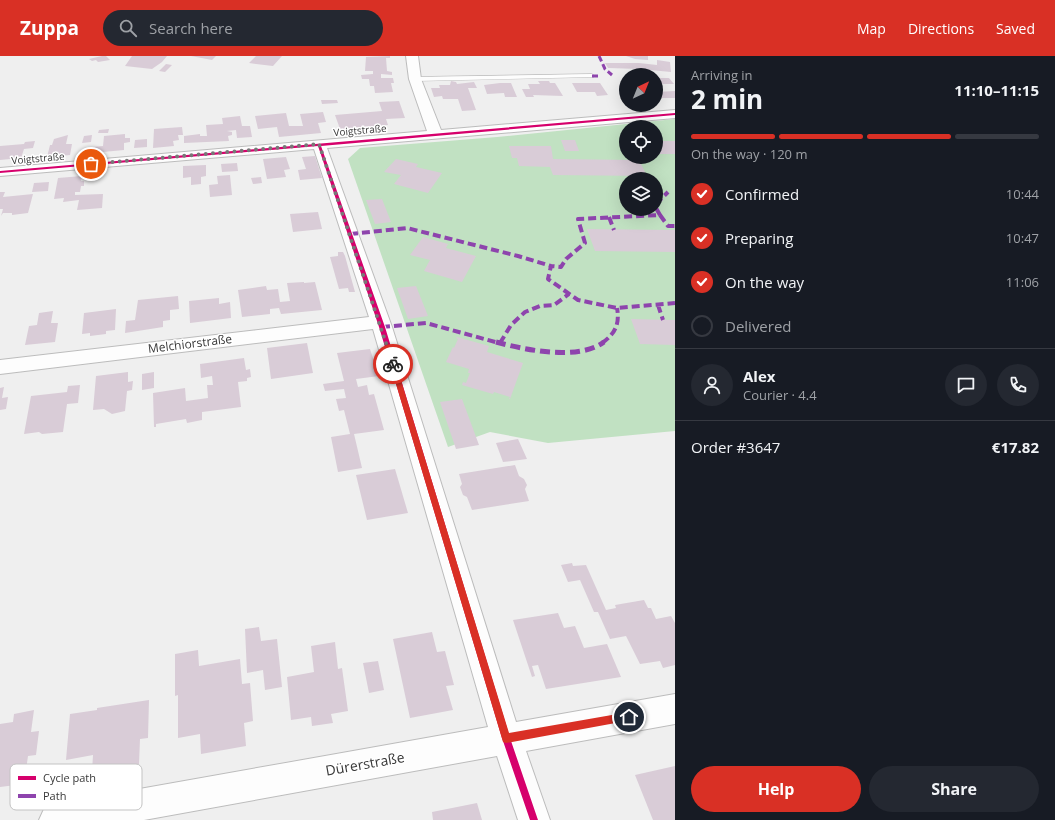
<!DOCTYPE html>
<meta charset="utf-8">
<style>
body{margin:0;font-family:"Open Sans",sans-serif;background:#242831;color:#f1f3f6;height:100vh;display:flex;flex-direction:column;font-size:15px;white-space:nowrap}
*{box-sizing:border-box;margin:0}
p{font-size:13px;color:#9ea1a6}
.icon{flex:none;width:22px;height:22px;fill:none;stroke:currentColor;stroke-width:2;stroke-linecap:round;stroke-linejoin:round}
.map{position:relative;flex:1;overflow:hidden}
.side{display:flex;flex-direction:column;background:#171b24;width:380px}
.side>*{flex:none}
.needle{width:26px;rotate:43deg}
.buttons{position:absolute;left:619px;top:12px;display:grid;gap:8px}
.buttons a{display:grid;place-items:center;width:44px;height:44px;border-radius:50%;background:#171b24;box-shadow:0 4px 16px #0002;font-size:20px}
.pin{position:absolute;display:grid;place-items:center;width:34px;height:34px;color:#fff;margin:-17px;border:2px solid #fff;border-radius:50%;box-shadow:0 1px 4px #0007}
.courier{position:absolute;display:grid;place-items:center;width:40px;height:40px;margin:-20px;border:3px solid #d93025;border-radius:50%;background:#fff;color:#222;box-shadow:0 1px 5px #0007}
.summary em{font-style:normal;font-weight:700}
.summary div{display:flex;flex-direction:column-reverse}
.summary{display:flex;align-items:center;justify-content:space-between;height:68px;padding:0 16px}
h1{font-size:26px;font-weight:700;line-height:30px}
.bar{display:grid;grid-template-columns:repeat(4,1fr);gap:6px 4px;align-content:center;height:48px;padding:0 16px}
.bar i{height:5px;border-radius:3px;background:#363941}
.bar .selected{background:#d93025}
.bar p{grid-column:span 4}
.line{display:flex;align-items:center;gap:10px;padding:0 16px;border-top:1px solid #363941}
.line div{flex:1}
.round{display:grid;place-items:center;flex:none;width:42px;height:42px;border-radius:21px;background:#242831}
ol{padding:0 16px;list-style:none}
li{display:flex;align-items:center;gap:12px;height:44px}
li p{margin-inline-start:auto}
li .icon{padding:4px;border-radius:50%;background:#d93025;color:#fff;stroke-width:4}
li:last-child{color:#9ea1a6}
li i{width:22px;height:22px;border:2px solid #363941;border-radius:50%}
.action{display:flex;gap:8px;margin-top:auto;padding:8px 16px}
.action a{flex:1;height:46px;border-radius:24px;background:#d93025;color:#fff;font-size:16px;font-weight:700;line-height:46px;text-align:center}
.action a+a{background:#242831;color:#f1f3f6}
header{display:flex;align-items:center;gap:24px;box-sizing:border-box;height:56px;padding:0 20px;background:#d93025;color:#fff}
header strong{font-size:19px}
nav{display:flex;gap:22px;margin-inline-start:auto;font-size:14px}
.search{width:280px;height:36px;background:#242831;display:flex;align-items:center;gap:10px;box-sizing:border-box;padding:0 14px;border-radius:22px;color:#9ea1a6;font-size:15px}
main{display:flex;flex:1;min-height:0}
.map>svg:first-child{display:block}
</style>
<header>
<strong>Zuppa</strong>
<div class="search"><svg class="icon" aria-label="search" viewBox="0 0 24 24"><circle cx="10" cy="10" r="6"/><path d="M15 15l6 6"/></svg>Search here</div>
<nav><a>Map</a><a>Directions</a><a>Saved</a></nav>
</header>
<main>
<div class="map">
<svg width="675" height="764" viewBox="0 0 675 764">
<rect width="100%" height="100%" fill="#efefef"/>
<path fill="#c1e1c2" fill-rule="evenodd" d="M675 63V375L548 387 490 376 448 391 348 103 360 92 497 81ZM626 71H656V101H626ZM626 123H656V153H626Z"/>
<path fill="#d9ccd7" d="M102 0H106L110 4 98 6 96 4 92 5 89 3Z
M132 0H167L162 6 152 13 125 10Z
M191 0H216L212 4Z
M256 0H282L273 10 249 7Z
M390 0V2H386L387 15 392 16V19L381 18V22H393L394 27H391L393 36 375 37 374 30H370L369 23H362L361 19 373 18V15H365L366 1Z
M626 0H648V4L635 3Z
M657 4 670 6 671 16 640 13 608 12 605 7H639L657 9Z
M166 8 172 9 165 16 159 15Z
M656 22H669L674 28H656Z
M451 25 456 26 457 28 474 26 477 32H468L476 54 462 55 458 43H443L442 40 434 41 431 32H440L439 29H450Z
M538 25H549L550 27H555L563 40 533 39 534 41H526L522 33H530L528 28H540Z
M500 27H511L517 41H505L504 37 487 38 484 29Z
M572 27H600L608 39 597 40 595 36H577Z
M675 35V42H656V36Z
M321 44H337L338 47 322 48Z
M399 45 405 62 386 63 388 69 340 73 335 59 382 55 379 46Z
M323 56 326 66 318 67 321 77 279 81 277 71 258 73 255 60 286 57 289 70H303L300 58Z
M240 60 242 70H250L252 81 237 82 236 74 227 75 232 76V79L228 80 229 85 184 87V80L200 78V80H207L206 69 223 68 222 62Z
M182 71 183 79H178L179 84 173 85 174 90 153 92 154 73Z
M109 73 108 77H98L99 74Z
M125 78V82H130V86L124 87V94L92 97 93 91 103 90 104 80Z
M68 79 66 88H72L70 99 47 101 50 89H52L54 83Z
M92 79 91 86 82 87 84 80Z
M147 83V91L134 92 135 84Z
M561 84H575L579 95H565Z
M35 85 33 92 24 93 21 102 0 104V90L24 88 25 86Z
M656 85H675V98H656Z
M509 90H551L553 103 639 104 647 120 553 119 550 111 519 110 517 102H512Z
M315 100 322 122 300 124 298 114 306 113 302 101Z
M286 101 290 113 284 114 286 121 267 123 263 103Z
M396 103 418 108 416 111 442 117 428 137 394 128 401 119 384 116Z
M237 107 238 115 222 116 221 108Z
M206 109V120L201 121V128L191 129V121L183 122V110Z
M230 119 232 139 210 141 209 129 218 128 217 120Z
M82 120 81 125H84V130H81L80 136H75V139L103 138 102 152 77 154 79 144 63 146 64 142 54 143 58 122Z
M261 121 262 127 253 128 251 122Z
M49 126 48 135 32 136 34 127Z
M0 136H5L3 141 33 138 28 157 12 159V157H3L1 160 3 153H0Z
M382 143 391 166 375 168 366 144Z
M318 156 322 173 293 176 290 158Z
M587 173 675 174V196L595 195Z
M423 181 448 188 446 192 476 200 462 226 424 215 430 204 410 199Z
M338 196H343L345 200 355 236H349L348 232 339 233 330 201 338 200Z
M304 226V227L315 226 322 254 281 258 279 252 270 253V258L242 261 238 234 266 230 267 234 278 233 280 246 290 245 287 227Z
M416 230 428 260 408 263 397 232Z
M178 240 179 253 170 254V264L163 265V271L125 277 126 265 135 264 138 244Z
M219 242V248L230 246 231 262 190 267 189 245Z
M116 253 115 274 106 275V278L90 280V277L82 278 84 257Z
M53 255 51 267H58L55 286 25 289 29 270 37 269 39 257Z
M631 263 675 264V289L640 288Z
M457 281 489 290 487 296 523 307 510 343H509L510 341 494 336 493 338 462 329 463 326 466 327 470 317H468L469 313 446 306 453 291 454 292 458 283 456 282Z
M307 287 313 317 271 323 267 292Z
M370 293 379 320 356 323 358 331 367 329 369 339 374 338 384 374 354 378 362 412 338 416 331 381 350 378 344 354 339 355 336 343 346 342 344 333 325 335 323 328 344 325 337 297Z
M244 302 246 314 250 313 251 321 247 322V325L238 326 241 351 202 356V364L187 367 186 363 156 368V371H154L153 337 185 332 186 345 208 342 207 329H213L212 320 201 322 200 308Z
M128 316V326L133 325 132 334 127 335 125 355 112 358 104 353 93 354 96 320Z
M154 316V332L142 334V318Z
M80 329 78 347 67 348 63 376 42 378 39 376 24 378 31 340 67 336 68 330Z
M4 331 2 342 8 341 6 353 0 354V332Z
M462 343 479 389 456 393 440 346Z
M518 383 527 403 503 406 496 387Z
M515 409 519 420 524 423 527 429 525 433 529 445 472 454 467 441 463 439 460 431 462 428 459 418Z
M395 413 408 457 367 464 356 419Z
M572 507 573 510 586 509 606 554 616 552 615 549 644 544 648 552H651L656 563 671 560 675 567V609L663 612 660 605 640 608 626 580 610 583 598 556H594L580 524 568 526 561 509Z
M558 557 564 572 575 570 584 592 607 588 621 621 546 633 538 609 532 610 535 620 532 621 513 564Z
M259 571 261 585 277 583 282 631 265 634 263 614 247 617 245 573Z
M432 576 437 596 445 595 454 629 446 630 453 654 410 662 393 583Z
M335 586 338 613 342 612 348 655 331 658 333 667 312 670 311 661 291 664 287 621 314 616 311 590Z
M198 594 199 610 240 603 242 628 250 627 253 665 244 667 246 690 201 698 200 678 178 682V639L175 640V598Z
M378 605 384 634 369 637 363 607Z
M149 644 148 682 140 683 139 708 92 716 93 699 66 704 70 658 97 654V652Z
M34 654 31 676 39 675 36 699 28 700 24 728 0 731V668L13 666 14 658Z
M675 710V764H653L635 719Z
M477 747 482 764H433L432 756Z"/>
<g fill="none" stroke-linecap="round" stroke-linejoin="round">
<g stroke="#bcbcbc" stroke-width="1">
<path id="lane" d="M592 18 594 19V21L415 25 412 23 415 21Z"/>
</g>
<g stroke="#bcbcbc" stroke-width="2">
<path id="street" d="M406 0H418L421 23 441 74 675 54V62L327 92 392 271 516 666 675 638V668L526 695 550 764H518L497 700 144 764H39L44 753 55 748 488 671 373 273 0 318V304L369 261 314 93 0 120V112L427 75 409 23Z"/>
</g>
<use href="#lane" fill="#fdfdfd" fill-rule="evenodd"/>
<use href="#street" fill="#fdfdfd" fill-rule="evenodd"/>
<path stroke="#8e44ad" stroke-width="3" stroke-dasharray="6 3" stroke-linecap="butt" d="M599 0 605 13 612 19
M592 20H598"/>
<path stroke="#8e44ad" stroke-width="4" stroke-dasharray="8 4" stroke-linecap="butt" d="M656 148 668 136
M656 152 660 159 578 163 585 187 566 203 561 211 551 210 548 223 578 244 617 252 675 247
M660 159 668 170H675
M609 161 614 174
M350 178 407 172 518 200 551 210
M658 249 663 264
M382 271 426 267 499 287
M500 287 511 269 525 256 540 250 554 249 569 238
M602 287C615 278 620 268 617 252"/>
<path stroke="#8e44ad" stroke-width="5" stroke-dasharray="10 5" stroke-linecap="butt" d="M496 286C525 294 578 305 604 286"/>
<g stroke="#fff" stroke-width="2">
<path id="cycleway" d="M675 57V59L321 90 385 271 510 682 538 764H530L502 682 379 271 318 90 0 117V115Z"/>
</g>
<use href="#cycleway" fill="#d6006c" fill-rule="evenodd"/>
</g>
<path fill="#d93025" d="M393 306 396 308 509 677 629 656 632 658 633 661 632 664 506 687 503 686 390 308Z"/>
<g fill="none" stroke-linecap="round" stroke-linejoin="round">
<path stroke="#787878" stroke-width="4" stroke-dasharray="0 7.2" d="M91 108 319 88 393 308"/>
</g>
<g text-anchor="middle" stroke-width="3" stroke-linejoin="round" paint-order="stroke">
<g font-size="10" fill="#383838" stroke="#fff">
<text transform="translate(360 74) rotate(-5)" y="4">Voigtstraße</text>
<text transform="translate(38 102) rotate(-5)" y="4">Voigtstraße</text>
</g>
<g font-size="12" fill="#383838" stroke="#fff">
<text transform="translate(190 288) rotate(-7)" y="4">Melchiorstraße</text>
</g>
<g font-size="14" fill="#383838" stroke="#fff">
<text transform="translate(365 708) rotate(-10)" y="5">Dürerstraße</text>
</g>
</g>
<rect x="10" y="708" width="132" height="46" rx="6" fill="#fff" stroke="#c3c3c3" stroke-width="1"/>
<rect x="18" y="720" width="18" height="4" fill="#d6006c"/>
<rect x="18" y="738" width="18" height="4" fill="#8e44ad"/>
<g font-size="11" fill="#383838">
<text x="43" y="726">Cycle path</text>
<text x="43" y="744">Path</text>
</g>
</svg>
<div class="buttons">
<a><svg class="needle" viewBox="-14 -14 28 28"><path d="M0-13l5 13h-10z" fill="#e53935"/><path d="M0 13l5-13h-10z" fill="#9ea1a6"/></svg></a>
<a><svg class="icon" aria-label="locate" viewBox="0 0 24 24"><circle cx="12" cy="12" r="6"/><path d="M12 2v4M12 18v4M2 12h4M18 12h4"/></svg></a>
<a><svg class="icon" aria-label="layers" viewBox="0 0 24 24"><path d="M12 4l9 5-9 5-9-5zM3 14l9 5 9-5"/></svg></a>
</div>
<div class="pin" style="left:91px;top:108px;background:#ea580c"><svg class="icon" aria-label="bag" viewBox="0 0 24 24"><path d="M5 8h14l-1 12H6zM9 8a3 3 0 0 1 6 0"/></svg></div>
<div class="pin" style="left:629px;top:661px;background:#1f2937"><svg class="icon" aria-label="home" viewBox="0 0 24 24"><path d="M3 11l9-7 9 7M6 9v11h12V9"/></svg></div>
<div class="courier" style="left:393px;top:308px"><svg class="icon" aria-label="bike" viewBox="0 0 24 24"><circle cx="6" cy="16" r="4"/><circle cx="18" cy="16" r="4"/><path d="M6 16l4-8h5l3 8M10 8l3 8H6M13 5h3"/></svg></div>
</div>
<section class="side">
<div class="summary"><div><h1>2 min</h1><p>Arriving in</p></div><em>11:10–11:15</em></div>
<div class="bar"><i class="selected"></i><i class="selected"></i><i class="selected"></i><i></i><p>On the way · 120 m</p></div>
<ol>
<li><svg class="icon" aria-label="check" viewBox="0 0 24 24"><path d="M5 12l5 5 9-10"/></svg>Confirmed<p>10:44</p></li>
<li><svg class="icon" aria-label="check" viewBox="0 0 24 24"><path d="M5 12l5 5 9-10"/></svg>Preparing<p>10:47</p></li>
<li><svg class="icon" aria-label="check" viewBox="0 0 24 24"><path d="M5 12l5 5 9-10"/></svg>On the way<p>11:06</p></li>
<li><i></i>Delivered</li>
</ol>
<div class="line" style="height:72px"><a class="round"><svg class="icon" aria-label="person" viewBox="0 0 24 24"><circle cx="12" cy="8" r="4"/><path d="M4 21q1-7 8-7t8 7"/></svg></a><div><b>Alex</b><p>Courier · 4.4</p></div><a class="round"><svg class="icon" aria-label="chat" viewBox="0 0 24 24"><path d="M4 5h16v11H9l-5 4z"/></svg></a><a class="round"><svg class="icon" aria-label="phone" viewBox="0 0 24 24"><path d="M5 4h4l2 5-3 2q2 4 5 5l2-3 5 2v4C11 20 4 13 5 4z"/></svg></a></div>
<div class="line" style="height:52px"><div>Order #3647</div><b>€17.82</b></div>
<div class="action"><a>Help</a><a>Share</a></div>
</section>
</main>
